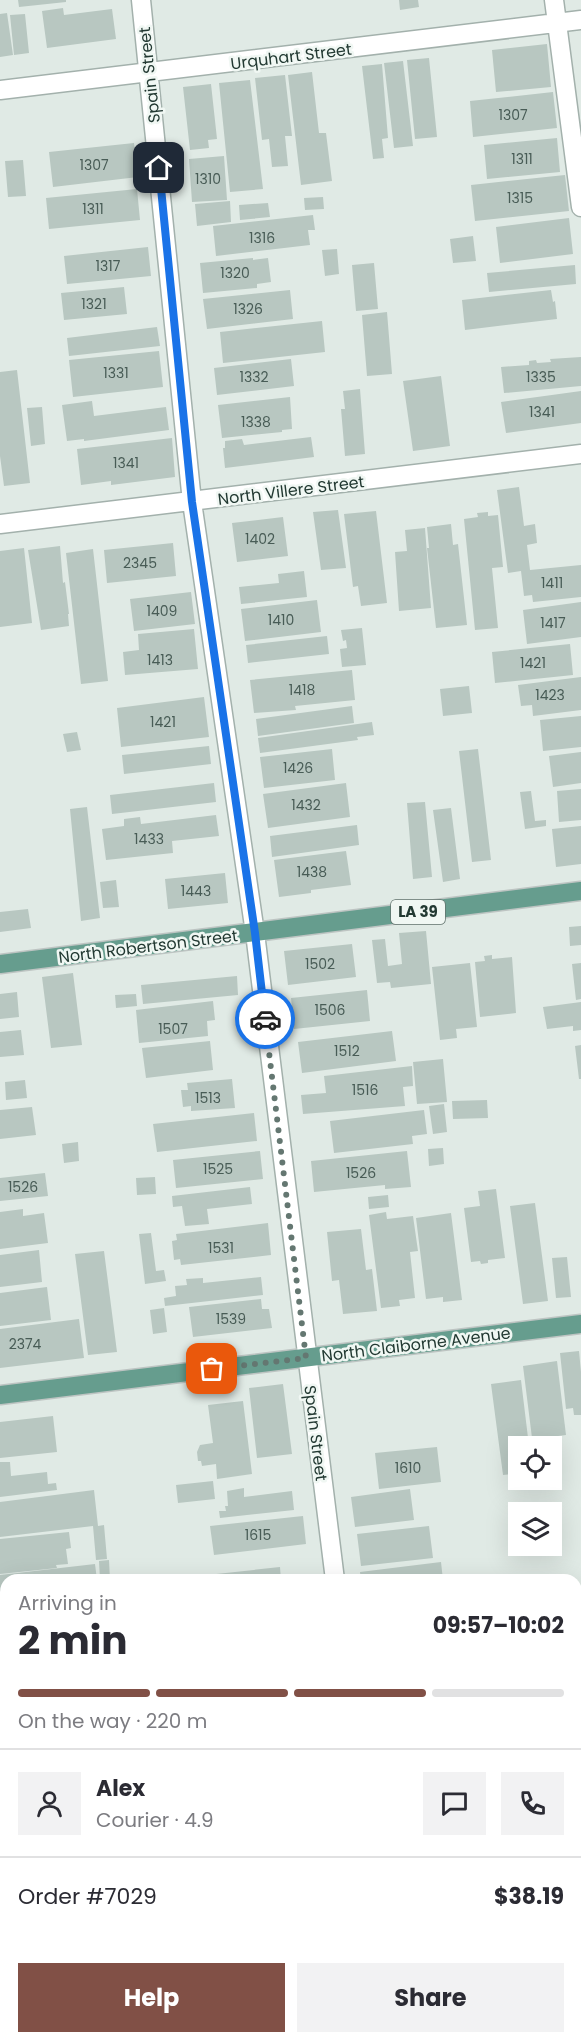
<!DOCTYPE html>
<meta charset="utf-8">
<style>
body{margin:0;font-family:Poppins,sans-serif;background:#f2f2f3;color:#2b2b33;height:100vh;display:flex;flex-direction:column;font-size:22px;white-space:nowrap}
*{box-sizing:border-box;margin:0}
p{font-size:20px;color:#7c7c81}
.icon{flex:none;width:33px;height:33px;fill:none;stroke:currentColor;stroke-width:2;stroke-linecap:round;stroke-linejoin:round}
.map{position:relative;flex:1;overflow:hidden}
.details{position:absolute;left:0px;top:1574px;width:582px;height:470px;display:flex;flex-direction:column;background:#fff;border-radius:18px 18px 0 0;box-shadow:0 6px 24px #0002}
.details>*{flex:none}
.buttons{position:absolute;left:508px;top:1436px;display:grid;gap:12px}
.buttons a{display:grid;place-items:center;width:54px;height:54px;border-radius:0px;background:#fff;box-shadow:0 6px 24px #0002;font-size:30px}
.pin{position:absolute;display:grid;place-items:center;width:51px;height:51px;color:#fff;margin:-26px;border-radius:12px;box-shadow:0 3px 9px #0006}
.courier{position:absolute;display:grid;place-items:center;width:60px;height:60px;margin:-30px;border:4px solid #1a73e8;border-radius:50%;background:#fff;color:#222;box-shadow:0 2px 8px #0007}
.summary em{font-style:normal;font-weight:700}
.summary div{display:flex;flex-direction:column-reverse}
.summary{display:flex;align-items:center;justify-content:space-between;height:102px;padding:0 18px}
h1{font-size:39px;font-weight:700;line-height:45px}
.bar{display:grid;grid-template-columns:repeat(4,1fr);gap:9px 6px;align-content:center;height:72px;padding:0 18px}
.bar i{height:8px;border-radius:4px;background:#e1e1e2}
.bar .on{background:#815046}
.bar p{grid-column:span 4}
.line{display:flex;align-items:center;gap:15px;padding:0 18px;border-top:2px solid #e1e1e2}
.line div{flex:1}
.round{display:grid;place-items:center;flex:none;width:63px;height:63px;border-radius:0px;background:#f2f2f3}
.action{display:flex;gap:12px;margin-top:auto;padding:12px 18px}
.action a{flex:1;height:69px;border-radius:0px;background:#815046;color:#fff;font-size:24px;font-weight:700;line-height:69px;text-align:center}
.action a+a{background:#f2f2f3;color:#2b2b33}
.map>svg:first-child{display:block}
</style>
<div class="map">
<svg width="581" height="2042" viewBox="0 0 581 2042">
<rect width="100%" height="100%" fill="#e0eae5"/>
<path fill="#b8c7c1" d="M18 0H66V2L19 7Z
M399 0H418L419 7 400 10Z
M63 8 64 15 112 9 116 39 47 48 42 11Z
M7 13 13 55 0 57V14Z
M25 14 29 53 14 55 10 15Z
M547 44 551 87 496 92 492 50Z
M429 58 437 137 415 139 407 60Z
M403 61 413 146 394 148 384 63Z
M382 64 388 138 382 139 384 158 373 159 362 66Z
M312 72 319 133H326L332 181 301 185 288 75Z
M285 75 292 136H285L288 166 272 167 269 139 262 140 255 78Z
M250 80 263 189 230 192 219 83Z
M211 84 217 139 208 140 209 148 190 150 183 87Z
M553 92 557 128 473 137 470 101Z
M557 138 560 172 487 179 484 145Z
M134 143 138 177 53 187 49 152Z
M224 156 227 200 192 202 189 159Z
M23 160 26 196 8 197 5 161Z
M565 175 569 211 475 221 471 185Z
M137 189 140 220 49 229 46 198Z
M323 197 324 209 305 210 304 198Z
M230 201 231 222 197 226 195 204Z
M268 203 270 217 240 220 239 205Z
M313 215 315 230H308L310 245 216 256 213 226Z
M569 218 573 254 500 263 496 227Z
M473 236 476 261 453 263 450 239Z
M148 247 151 276 67 284 64 256Z
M337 249 339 274 325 276 322 250Z
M253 258V260L268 258 271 282 257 284V288L203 293 200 263Z
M374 263 378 309 356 311 352 265Z
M575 265 576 284 489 292 487 273Z
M124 287 127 314 64 320 61 293Z
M290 290 293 319 207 329 203 299Z
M551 290 553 302 555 301 557 319 465 330 462 300Z
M387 312 392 374 367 376 362 315Z
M322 321 325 352 223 363 220 332Z
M157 327 160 346 69 356 67 338Z
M159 351 163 387 73 397 69 360Z
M581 357V386L504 393 501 367 529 365V361L536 360 537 363 551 362 550 359Z
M291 359 294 386 217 395 214 368Z
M17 370 30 483 4 486 0 456V372Z
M441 376 450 446 413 451 403 381Z
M360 389 365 454 345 456 341 409H345L343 391Z
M581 391V423L506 433 501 402Z
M290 397 292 429 282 430V432L222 438 218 405Z
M92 401 94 416 166 407 169 430 84 441V439L67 441 62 405Z
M42 407 45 444 31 446 27 408Z
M311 437 314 457 225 468 223 448H225V441L242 439 244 445Z
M172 438 175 477 111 485V481L81 485 77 449Z
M519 487 524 526 535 524 537 543 527 545 530 570 581 565V597L533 602 532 595 524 596 521 571 508 573 497 490Z
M338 510 346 568 321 570 313 512Z
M376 511 387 603 361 606 358 586 353 587 344 514Z
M488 512V516L498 515 503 567 492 568 498 628 475 630 464 519 478 517 477 513Z
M283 517 288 556 237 562 232 523Z
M451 524 453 545 458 544 467 625 436 628 427 548H429L427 527Z
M425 528 431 608 399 611 395 552 407 551 405 530Z
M173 543 176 576 107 583 104 550Z
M60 546 63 583 65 582 69 614H68L69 626 41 630 28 550Z
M24 548 32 623 0 627V551Z
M93 549 108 681 81 684 66 553Z
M304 571 307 597 241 604 239 587 279 583 278 574Z
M191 592 195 624 134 631 130 599Z
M317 600 321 632 245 641 241 609Z
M581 602V637L527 644 523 610Z
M362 628 366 665 342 667 340 649 347 648 346 640 343 641 341 630Z
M194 629 198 669 125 675 123 652 139 650 138 634Z
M327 636 329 654 248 663 246 645Z
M570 644 573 675 495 683 492 652Z
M352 670 355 700 295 706 296 710 254 713 250 680Z
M581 677V710L533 716 532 705 521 706 518 685Z
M469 686 472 713 443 716 440 689Z
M204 697 209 737 121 747 117 708Z
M352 706 354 723 258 736 256 719Z
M581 716V747L543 751 540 720Z
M372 722 374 735 357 737 358 740 260 753 258 738Z
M77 732 81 750 67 752 63 734Z
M209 746 211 764 124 774 122 755Z
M332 749 335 780 264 788 260 757Z
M478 749 491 860 472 862 459 751Z
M581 752V783L553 787 549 756Z
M214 783 216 802 112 814 110 795Z
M346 783 350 817 268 828 263 794Z
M581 789V820L559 822 557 791Z
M531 791 535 821 546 820V826L525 829 520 792Z
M425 802 432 877 413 879 407 803Z
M87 807 100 918 81 921 70 809Z
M451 808 460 879 443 882 433 810Z
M216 815 219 836 172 841 173 853 106 860 102 829 124 826V819L140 817 141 824Z
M357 825 359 845 272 857 270 836Z
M581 826V864L556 867 552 829Z
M346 851 351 885 311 890V893L279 897 274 860Z
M225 873 228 903 168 909 165 879Z
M116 880 119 907 103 908 100 882Z
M28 909 31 928 0 932V912Z
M581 926V945L570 946 569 927Z
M426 931 431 984 391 988 390 982 377 983 372 940 385 939 388 966 402 964 399 933Z
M352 944 356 977 288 985 284 951Z
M492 955V959L512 957 516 1013 480 1017 475 962 485 961 484 956Z
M470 963 477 1027 456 1029 457 1038 440 1040 432 967Z
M581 963V999L576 1000 572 964Z
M73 973 82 1045 51 1048 42 977Z
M237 976 238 995 143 1004 141 985Z
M367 990 370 1021 294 1029 291 998Z
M17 992 19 1017 0 1019V994Z
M136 994 137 1006 116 1008 115 995Z
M213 1001 215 1020 207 1021 208 1036 139 1043 136 1010Z
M581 1002V1030L573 1031V1026L547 1029 543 1007Z
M21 1030 24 1055 0 1057V1032Z
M392 1031 396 1061 302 1073 298 1042Z
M210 1041 213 1070 146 1078 142 1048Z
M581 1045V1079H579L575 1046Z
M443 1059 447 1102 417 1104 413 1062Z
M412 1066 413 1086 403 1087 405 1106 303 1114 301 1095 326 1093 324 1076Z
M232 1079 235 1108 191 1111V1106L183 1107 181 1090H188L187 1083Z
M25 1080 27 1098 6 1100 5 1082Z
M487 1100 488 1118 453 1119 452 1101Z
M444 1104 447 1132 433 1134 429 1106Z
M32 1107 36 1135 0 1139V1110Z
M424 1110 427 1134 412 1136 413 1144 334 1153 330 1121Z
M254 1113 257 1141 157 1152 153 1124Z
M78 1142 79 1161 64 1163 62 1144Z
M443 1148 444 1164 429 1166 428 1149Z
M260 1151 263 1179 176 1188 173 1160Z
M407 1151 411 1187 385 1189V1185L314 1192 311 1161Z
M45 1173 48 1196 0 1201V1178Z
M155 1177 156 1194 137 1195 136 1178Z
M250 1187 252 1204 207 1209 209 1224 185 1226 182 1206 173 1207 172 1196Z
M496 1189 505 1258 488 1260V1263L481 1264 480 1261 471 1262 464 1208 480 1206 478 1191Z
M388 1195 389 1207 369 1209 368 1197Z
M535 1203 548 1301 523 1304 510 1206Z
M23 1209V1216L44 1213 48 1243 0 1249V1212Z
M386 1212 387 1219 413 1216 418 1251 410 1252 415 1298 399 1300 400 1306 381 1308 369 1215Z
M451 1213 462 1300 443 1302V1297L426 1299 416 1218Z
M268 1223 271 1255 181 1265 180 1259 174 1260 172 1241 177 1240 176 1234Z
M361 1229 366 1270 372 1269 377 1311 343 1314 339 1280 332 1281 327 1232Z
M151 1233 156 1271 164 1270 166 1281 145 1284 139 1234Z
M39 1250 42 1282 0 1287V1255Z
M104 1251 117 1352 88 1355 75 1254Z
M567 1257 571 1297 556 1298 552 1258Z
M261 1277 263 1295 165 1306 164 1298 176 1296 175 1286 187 1285 186 1279 203 1278V1283Z
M47 1287 51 1320 0 1326V1293Z
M261 1299 262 1309H269L272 1328 193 1337 189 1307Z
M164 1308 167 1332 153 1334 150 1310Z
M79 1319 84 1358 0 1368V1329Z
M579 1351 581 1372V1415H574L573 1408 566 1409 560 1353Z
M557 1361 566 1435 558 1436 562 1466 552 1467V1446H533L523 1366Z
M521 1380 529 1446H519V1473L503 1475 491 1384Z
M283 1384 292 1454 257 1458 249 1388Z
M243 1401 252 1474 217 1479 216 1464 202 1466 201 1461H198L197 1452 200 1445 213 1443 208 1405Z
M53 1416 57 1452 0 1458V1422Z
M437 1447 441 1482 379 1489 375 1453Z
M0 1462H10L11 1476 47 1472 48 1484 56 1483 57 1490 0 1497Z
M213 1481 215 1499 178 1503 176 1485Z
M244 1488V1497L292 1491 294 1510 220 1518 219 1511H226L225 1506H228L227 1491Z
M410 1489 414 1520 355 1527 351 1497Z
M94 1490 98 1526 104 1525 107 1559 96 1560 93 1526 0 1537V1502Z
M303 1516 306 1544 214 1555 210 1526Z
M429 1526 433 1558 361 1566 357 1534Z
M69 1532 71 1548 66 1549 68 1564 56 1565 57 1568 0 1574V1539Z
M109 1560 110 1580H100L99 1561Z
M441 1562 443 1580H361L360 1572Z
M95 1564 97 1580H6V1599L0 1600V1575Z
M280 1567 281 1580H208L207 1575Z
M581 1616V1724H576V1617Z
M6 1627V1651H0V1628Z
M57 2037H168V2040L149 2042H58Z
M527 2037 528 2042H491V2040Z"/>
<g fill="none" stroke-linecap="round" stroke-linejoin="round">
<g stroke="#a3b1ac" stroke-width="21">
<path id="minor" d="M141 0 192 502 255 933 335 1580
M554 0 581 207
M0 90 581 20
M0 524 581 454
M576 1762H581
M0 1833 6 1832
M0 2006 4 2042
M390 2037V2042"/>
</g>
<g stroke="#bdc4c2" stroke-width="21">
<path id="major" d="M0 964 581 891
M0 1395 581 1324"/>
</g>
<use href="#minor" stroke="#fff" stroke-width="18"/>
<use href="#major" stroke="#669d8e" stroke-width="18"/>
</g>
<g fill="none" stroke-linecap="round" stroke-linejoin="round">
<path stroke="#647771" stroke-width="6" stroke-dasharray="0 10.8" d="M212 1369 306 1358 265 1019"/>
<path stroke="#1a73e8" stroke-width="8" d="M159 168 192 502 255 933 265 1019"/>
</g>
<g text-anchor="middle" stroke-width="5" stroke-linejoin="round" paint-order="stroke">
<g font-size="14" fill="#485c56">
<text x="513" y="120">1307</text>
<text x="522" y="164">1311</text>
<text x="94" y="170">1307</text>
<text x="208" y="184">1310</text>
<text x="520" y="203">1315</text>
<text x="93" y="214">1311</text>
<text x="262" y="243">1316</text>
<text x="108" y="271">1317</text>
<text x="235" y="278">1320</text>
<text x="94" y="309">1321</text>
<text x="248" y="314">1326</text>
<text x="116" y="378">1331</text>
<text x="254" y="382">1332</text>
<text x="541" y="382">1335</text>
<text x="542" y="417">1341</text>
<text x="256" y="427">1338</text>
<text x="126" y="468">1341</text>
<text x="260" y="544">1402</text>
<text x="140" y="568">2345</text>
<text x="552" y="588">1411</text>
<text x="162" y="616">1409</text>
<text x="281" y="625">1410</text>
<text x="553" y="628">1417</text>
<text x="160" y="665">1413</text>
<text x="533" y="668">1421</text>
<text x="302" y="695">1418</text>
<text x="550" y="700">1423</text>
<text x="163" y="727">1421</text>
<text x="298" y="773">1426</text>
<text x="306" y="810">1432</text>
<text x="149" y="844">1433</text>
<text x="312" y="877">1438</text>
<text x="196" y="896">1443</text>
<text x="320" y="969">1502</text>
<text x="330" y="1015">1506</text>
<text x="173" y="1034">1507</text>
<text x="347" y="1056">1512</text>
<text x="365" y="1095">1516</text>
<text x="208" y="1103">1513</text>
<text x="218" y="1174">1525</text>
<text x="361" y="1178">1526</text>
<text x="23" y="1192">1526</text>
<text x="221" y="1253">1531</text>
<text x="231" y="1324">1539</text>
<text x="25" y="1349">2374</text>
<text x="408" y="1473">1610</text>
<text x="258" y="1540">1615</text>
</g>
<rect fill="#f0f7f3" stroke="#60726c" stroke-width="1.5" x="391" y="900" width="54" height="24" rx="4.5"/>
<g font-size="15" font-weight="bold" fill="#223932">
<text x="418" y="917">LA 39</text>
</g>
<g font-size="16" fill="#223932" stroke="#f0f7f3">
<text transform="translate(291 56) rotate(-7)" y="6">Urquhart Street</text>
<text transform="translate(149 75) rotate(-96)" y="6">Spain Street</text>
<text transform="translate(291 490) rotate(-7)" y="6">North Villere Street</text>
<text transform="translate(148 946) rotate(-7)" y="6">North Robertson Street</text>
<text transform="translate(416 1344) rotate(-7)" y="6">North Claiborne Avenue</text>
<text transform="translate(316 1433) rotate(83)" y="6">Spain Street</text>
</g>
</g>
</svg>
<div class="buttons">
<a><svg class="icon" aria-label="locate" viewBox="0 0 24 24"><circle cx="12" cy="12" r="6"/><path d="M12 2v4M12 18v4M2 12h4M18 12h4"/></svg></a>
<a><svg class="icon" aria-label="layers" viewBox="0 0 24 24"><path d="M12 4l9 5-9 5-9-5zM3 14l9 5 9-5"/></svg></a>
</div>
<div class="pin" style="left:212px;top:1369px;background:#ea580c"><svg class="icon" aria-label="bag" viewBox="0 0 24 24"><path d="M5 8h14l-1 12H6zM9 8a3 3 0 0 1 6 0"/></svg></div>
<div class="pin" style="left:159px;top:168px;background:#1f2937"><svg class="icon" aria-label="home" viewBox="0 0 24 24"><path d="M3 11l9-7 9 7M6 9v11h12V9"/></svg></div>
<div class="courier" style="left:265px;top:1019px"><svg class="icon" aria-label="car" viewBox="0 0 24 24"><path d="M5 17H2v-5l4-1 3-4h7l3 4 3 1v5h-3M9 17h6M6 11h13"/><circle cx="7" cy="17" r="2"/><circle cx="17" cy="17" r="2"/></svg></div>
<section class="details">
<div class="summary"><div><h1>2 min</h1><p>Arriving in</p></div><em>09:57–10:02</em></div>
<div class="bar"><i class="on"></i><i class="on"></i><i class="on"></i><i></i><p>On the way · 220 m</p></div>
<div class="line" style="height:108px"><a class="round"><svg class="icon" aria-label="person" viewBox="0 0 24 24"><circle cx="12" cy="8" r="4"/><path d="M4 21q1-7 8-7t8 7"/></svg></a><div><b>Alex</b><p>Courier · 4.9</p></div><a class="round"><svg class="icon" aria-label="chat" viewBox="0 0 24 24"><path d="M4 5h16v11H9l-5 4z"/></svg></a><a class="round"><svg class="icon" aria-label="phone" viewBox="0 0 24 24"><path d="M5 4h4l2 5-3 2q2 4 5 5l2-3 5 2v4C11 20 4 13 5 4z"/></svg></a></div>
<div class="line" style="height:78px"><div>Order #7029</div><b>$38.19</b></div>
<div class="action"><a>Help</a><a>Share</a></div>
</section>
</div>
